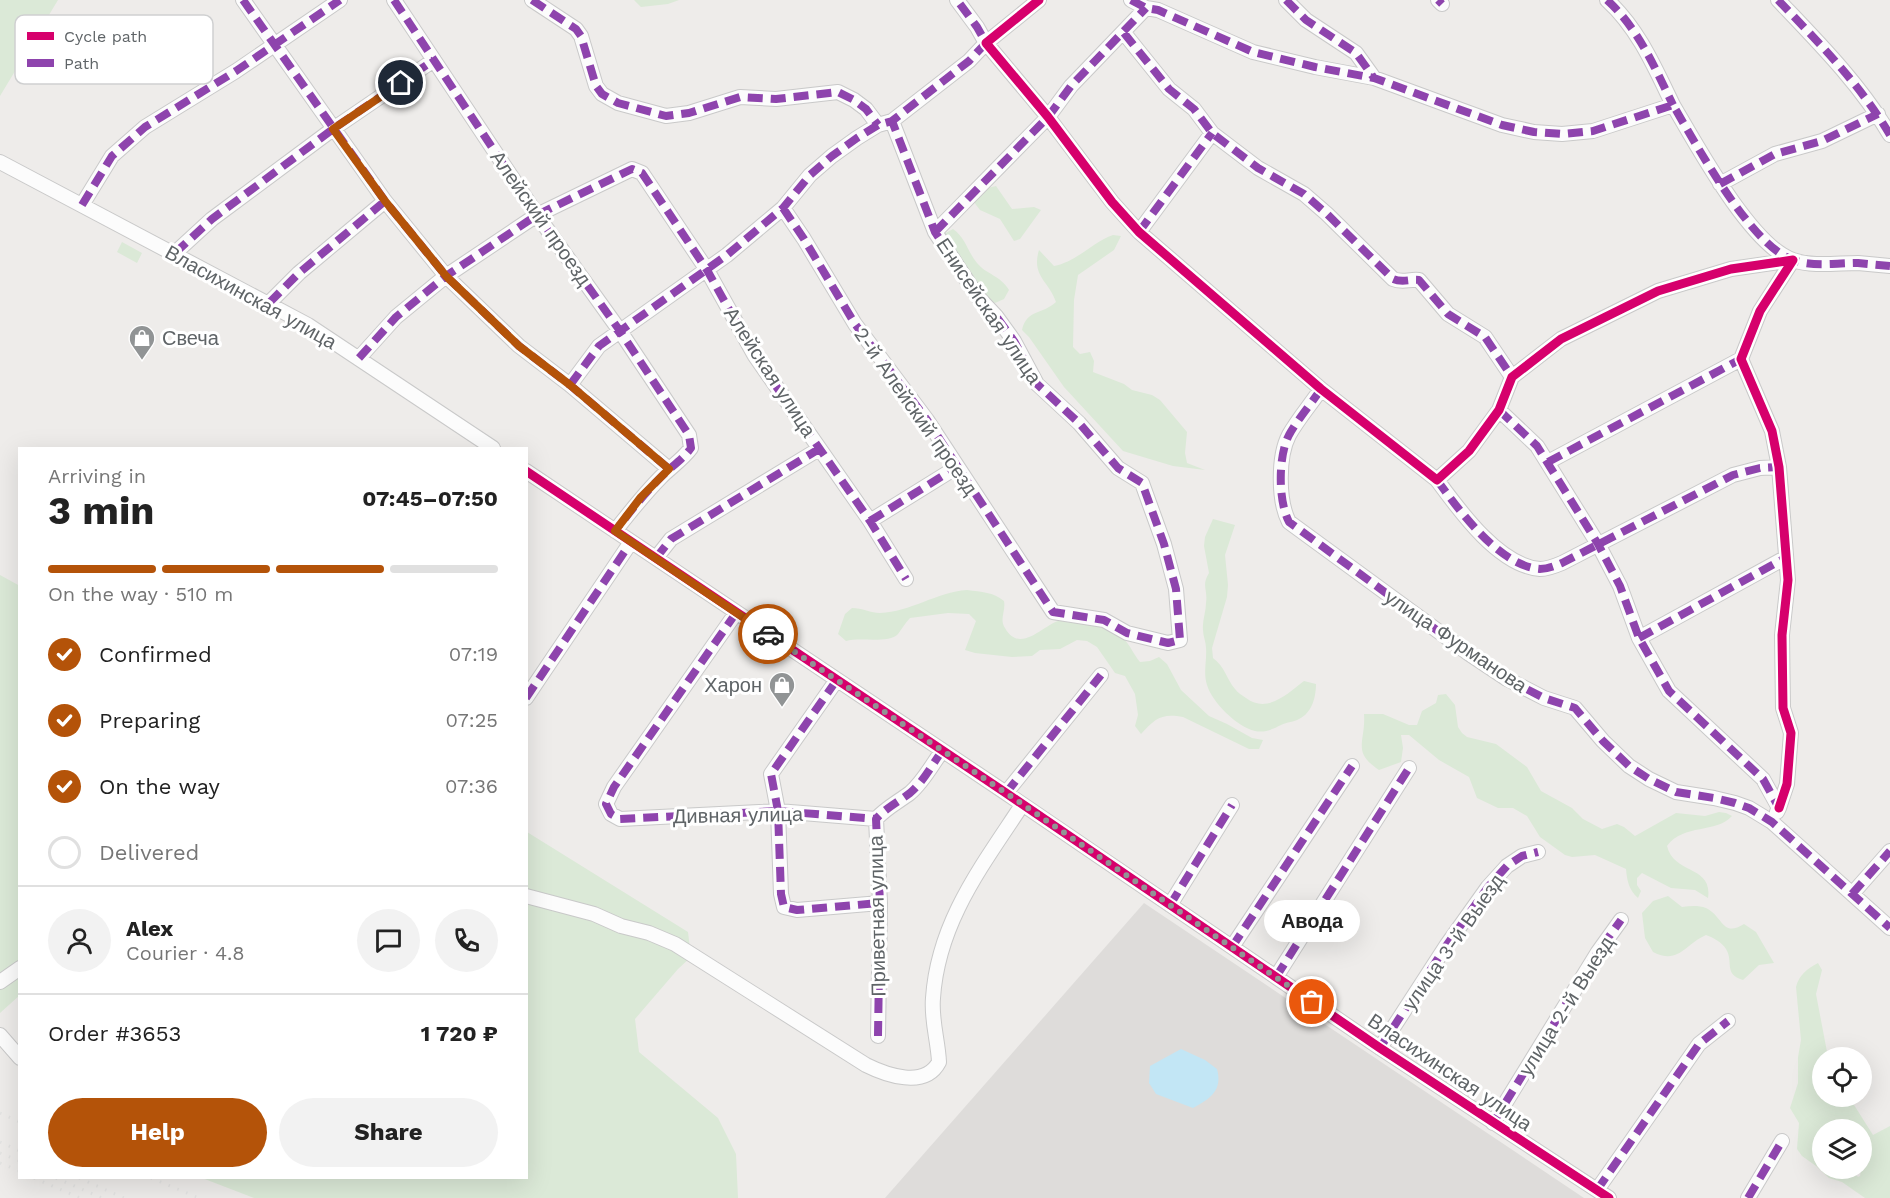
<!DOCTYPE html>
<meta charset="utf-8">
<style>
body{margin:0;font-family:"Work Sans",sans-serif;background:#f2f2f2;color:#222;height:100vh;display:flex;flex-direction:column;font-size:22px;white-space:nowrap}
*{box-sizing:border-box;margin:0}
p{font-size:20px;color:#767676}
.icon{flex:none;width:33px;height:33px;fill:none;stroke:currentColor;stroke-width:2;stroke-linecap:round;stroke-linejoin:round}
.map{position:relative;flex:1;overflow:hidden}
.details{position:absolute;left:18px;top:447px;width:510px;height:732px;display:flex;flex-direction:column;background:#fff;border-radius:0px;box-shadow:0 6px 24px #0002}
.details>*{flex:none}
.tools{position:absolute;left:1812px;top:1047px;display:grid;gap:12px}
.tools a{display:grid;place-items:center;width:60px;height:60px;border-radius:50%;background:#fff;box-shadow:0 6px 24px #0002;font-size:30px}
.pin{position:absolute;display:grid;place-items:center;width:51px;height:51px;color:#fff;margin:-26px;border:3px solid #fff;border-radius:50%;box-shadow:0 2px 6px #0007}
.courier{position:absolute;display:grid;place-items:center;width:60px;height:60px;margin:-30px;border:4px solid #b45309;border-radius:50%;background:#fff;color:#222;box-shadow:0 2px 8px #0007}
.bubble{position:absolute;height:42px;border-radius:21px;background:#fff;box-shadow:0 6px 24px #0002;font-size:20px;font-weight:700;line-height:42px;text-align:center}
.overview em{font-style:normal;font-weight:700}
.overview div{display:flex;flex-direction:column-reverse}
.overview{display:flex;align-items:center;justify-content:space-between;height:102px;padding:0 30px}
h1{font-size:39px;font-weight:700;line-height:45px}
.bar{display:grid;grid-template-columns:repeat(4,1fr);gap:9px 6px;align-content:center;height:72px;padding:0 30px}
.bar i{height:8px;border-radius:4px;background:#e0e0e0}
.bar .current{background:#b45309}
.bar p{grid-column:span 4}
.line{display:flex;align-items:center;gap:15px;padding:0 30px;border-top:2px solid #e0e0e0}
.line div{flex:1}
.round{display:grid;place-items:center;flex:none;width:63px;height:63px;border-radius:32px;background:#f2f2f2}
ol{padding:0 30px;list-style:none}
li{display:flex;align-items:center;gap:18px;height:66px}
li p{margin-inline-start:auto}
li .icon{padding:6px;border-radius:50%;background:#b45309;color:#fff;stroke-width:4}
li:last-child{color:#767676}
li i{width:33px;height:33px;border:3px solid #e0e0e0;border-radius:50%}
.action{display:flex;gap:12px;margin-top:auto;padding:12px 30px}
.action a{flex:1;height:69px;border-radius:36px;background:#b45309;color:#fff;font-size:24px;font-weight:700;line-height:69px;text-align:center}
.action a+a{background:#f2f2f2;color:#222}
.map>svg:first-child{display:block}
</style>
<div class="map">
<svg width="1890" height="1198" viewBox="0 0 1890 1198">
<rect width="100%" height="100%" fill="#eeecea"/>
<path fill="#dedcda" d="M1144 903 1584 1198H885Z"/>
<path fill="#dbe9d7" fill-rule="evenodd" d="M0 0H58L0 96Z
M634 0H679L668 4 641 7Z
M996 186 1012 209 1034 207 1041 210 1020 239 1014 241 1000 219 980 210 967 193Z
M953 229C966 238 967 251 977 263 987 275 1000 275 1009 290L1004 299 995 303 987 299 945 243 944 234Z
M1113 235 1121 236 1114 250 1078 275 1074 300 1073 347 1080 354 1090 352 1094 361 1093 372 1124 384 1132 390 1152 395 1160 400 1187 432 1185 453 1187 463 1205 470 1173 466 1123 451 1064 387 1029 337 1022 330C1027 309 1042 315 1056 302 1049 281 1031 276 1039 250L1054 266C1076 262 1093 242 1113 235Z
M122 242 142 253 137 263 117 252Z
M1213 519 1235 525 1225 555 1228 585 1227 597 1212 648 1213 658C1225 667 1226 678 1235 689 1238 693 1242 695 1246 698 1267 714 1287 694 1304 681L1316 684C1316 697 1312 713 1299 719 1294 722 1287 722 1281 725 1273 729 1265 733 1255 731 1237 727 1212 702 1207 685 1203 672 1207 661 1206 648 1206 642 1203 636 1203 630 1202 621 1206 612 1206 603 1208 589 1201 586 1209 573L1204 546 1205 537Z
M0 575 20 586V995L0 1013Z
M967 590C982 592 993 592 1004 601 1006 611 999 619 1005 628 1021 656 1045 622 1062 620 1077 619 1113 629 1124 639 1130 645 1134 655 1140 662L1150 661 1159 657 1167 664 1181 690 1209 716 1227 724 1252 738 1263 740 1259 749H1249L1183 717C1161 713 1155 719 1141 734L1135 726 1138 715 1135 694 1125 676 1115 673 1097 647 1087 641 1077 640 1060 649 1040 650 1032 656 1012 657 975 653 965 650 976 621 969 614 948 613 910 618C905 623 902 629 898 634 889 644 860 637 846 641L838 634 845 614 852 608C862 608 871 613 880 613 910 612 937 592 967 590Z
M1446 694 1455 705 1458 727 1462 733 1467 737 1496 744 1527 767 1541 791 1572 808 1583 819 1602 829 1617 824 1624 827 1635 836 1676 813 1705 816 1719 812 1726 813 1732 816C1716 834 1684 823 1667 846 1674 875 1713 865 1708 898L1695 890 1671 888 1642 873 1637 878V885L1641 891 1638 898C1629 890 1627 881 1626 869L1595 855 1572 857 1565 855 1540 837 1527 816 1513 808H1498L1477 798 1469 777 1439 760 1409 735H1401L1403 748 1401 762 1379 770C1351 751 1366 742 1364 714H1383L1409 725H1417L1422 711 1436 703 1438 695Z
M527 832 688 932 691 957 678 969 635 1019 639 1052 718 1118 736 1154 738 1198H254L202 1178H526Z
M1668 896 1682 907C1690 906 1698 905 1706 908 1723 916 1722 938 1744 924L1756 932 1774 963 1759 965 1743 980C1723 974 1734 962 1726 949 1722 942 1712 937 1706 935 1685 944 1679 965 1653 952L1645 938 1642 913 1653 901Z
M1818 963 1822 970 1816 994 1828 1057 1822 1058V1096L1849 1097 1873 1135 1890 1126V1198H1865L1842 1182 1829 1178 1816 1166 1802 1156 1797 1149 1799 1123 1790 1108 1798 1083V1057L1801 1040 1796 987C1799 975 1807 969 1818 963ZM1822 1130H1862L1861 1170 1860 1176 1858 1177 1849 1169 1822 1168V1155L1815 1143 1818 1137 1822 1135Z"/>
<path fill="#c2e6f5" d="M1181 1049 1205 1060 1217 1069C1223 1090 1210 1099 1193 1108L1156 1094 1149 1083 1150 1066Z"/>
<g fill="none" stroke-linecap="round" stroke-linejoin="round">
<g stroke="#c9c9c9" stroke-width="16">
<path id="minor" d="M243 0 385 201 446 276 519 346 570 385 669 469
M394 0 537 215 620 331 689 435 691 448C683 459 671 467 661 477 644 494 630 512 615 531
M532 0 576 29 581 36 596 86 602 94 618 103 666 116 689 113 740 97 776 99 838 92 854 100 866 109 878 125
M1039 0 986 43 1048 117 1112 202 1139 232 1321 389 1437 480 1469 451 1499 410 1512 377 1561 339 1658 291 1731 269 1793 260 1760 311 1741 359 1772 431 1779 467 1788 580 1782 635 1783 708 1791 733 1787 784 1779 808
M1131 0 1146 8 1158 10 1253 52 1315 67 1374 78 1502 125 1534 132 1562 134 1593 131 1673 105C1696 144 1751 246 1793 260 1813 267 1837 263 1858 263 1869 264 1879 265 1890 266
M1286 0 1306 20 1356 53 1374 78
M1438 0 1442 4
M1607 0C1638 28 1655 68 1673 105
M1778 0C1818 42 1860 84 1890 135
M1124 33 1169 89 1194 109 1212 133 1258 168 1304 194 1327 214 1393 279C1402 283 1409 279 1419 280L1448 314 1485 337 1512 377
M0 162 308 325 493 448
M1720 184 1775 154 1822 141 1878 114
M82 205 112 156 145 127 236 71 340 0
M783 208 804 239 855 324 927 420 1053 612 1104 620 1127 633 1168 643 1180 640 1176 589 1164 544 1142 483 1118 468 1079 423 1037 384 1014 341 996 316 978 297 935 232 892 121
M935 232 1048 117 1071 86 1146 8
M1139 232 1212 133
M175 253 212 219 333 129 434 60
M269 303 299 273 385 201
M359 358 396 317 446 276 537 215 632 169 642 173 707 270 755 356 870 521 906 579
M570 385 599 346 727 255 783 208 810 175 832 156 857 138 878 125 892 121 969 61 986 43 977 27 957 0
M1321 389C1311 404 1298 419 1289 435 1278 456 1278 501 1289 522L1468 653 1507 679 1544 698 1575 708 1603 741 1629 766 1649 779 1676 792 1714 798 1735 803 1749 808 1772 822 1890 928
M1499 410 1537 446 1598 544 1620 586 1639 638 1669 691 1763 779 1779 808 1777 812
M1548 462 1741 359
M526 471 1006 793 1380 1048 1609 1198
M1437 480C1459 510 1499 566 1540 569 1547 569 1555 566 1562 563L1733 475 1760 468 1779 467
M870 521 957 467
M656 558 671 539 819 449
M736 613 614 787 606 804 611 814 620 819 778 811 876 819
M1639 638 1785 558
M836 681 771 774 778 811 781 894 784 907 797 910 880 903
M526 698 631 542
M1006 793 1101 675
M1852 894 1890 851
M526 896 594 914 621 926 649 933 675 944 866 1065C886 1075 925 1089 939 1062 938 1040 931 1020 933 998 938 922 982 866 1022 805
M1170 905 1232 805
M1232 947 1352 766
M1276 977 1409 768
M0 982 20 968
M0 1035 20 1058
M878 1036 880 903 876 819C886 808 898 802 910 793 923 782 932 765 942 751
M1380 1048 1446 946 1488 887 1507 866 1522 856 1538 852
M1493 1123 1598 952 1621 920
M1597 1190 1699 1044 1728 1021
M1748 1198 1782 1141"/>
</g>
<use href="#minor" stroke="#fcfcfc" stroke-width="14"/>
<path stroke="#e3e3e2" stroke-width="3" stroke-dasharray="1.5 8" stroke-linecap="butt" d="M0 1113 20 1122
M0 1142 20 1151
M0 1153 20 1161
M0 1163 20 1171
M34 1178 80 1198
M56 1178 102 1198
M79 1178 124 1198
M151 1178 199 1198"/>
<path stroke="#8e44ad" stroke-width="8" stroke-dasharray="15 8" stroke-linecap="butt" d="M243 0 385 201 446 276 519 346 570 385 669 469
M394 0 537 215 620 331 689 435 691 448C683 459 671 467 661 477 644 494 630 512 615 531
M532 0 576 29 581 36 596 86 602 94 618 103 666 116 689 113 740 97 776 99 838 92 854 100 866 109 878 125
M1131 0 1146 8 1158 10 1253 52 1315 67 1374 78 1502 125 1534 132 1562 134 1593 131 1673 105C1696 144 1751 246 1793 260 1813 267 1837 263 1858 263 1869 264 1879 265 1890 266
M1286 0 1306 20 1356 53 1374 78
M1438 0 1442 4
M1607 0C1638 28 1655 68 1673 105
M1778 0C1818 42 1860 84 1890 135
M1124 33 1169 89 1194 109 1212 133 1258 168 1304 194 1327 214 1393 279C1402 283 1409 279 1419 280L1448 314 1485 337 1512 377
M1720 184 1775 154 1822 141 1878 114
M82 205 112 156 145 127 236 71 340 0
M783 208 804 239 855 324 927 420 1053 612 1104 620 1127 633 1168 643 1180 640 1176 589 1164 544 1142 483 1118 468 1079 423 1037 384 1014 341 996 316 978 297 935 232 892 121
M935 232 1048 117 1071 86 1146 8
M1139 232 1212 133
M175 253 212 219 333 129 434 60
M269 303 299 273 385 201
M359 358 396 317 446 276 537 215 632 169 642 173 707 270 755 356 870 521 906 579
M570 385 599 346 727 255 783 208 810 175 832 156 857 138 878 125 892 121 969 61 986 43 977 27 957 0
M1321 389C1311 404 1298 419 1289 435 1278 456 1278 501 1289 522L1468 653 1507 679 1544 698 1575 708 1603 741 1629 766 1649 779 1676 792 1714 798 1735 803 1749 808 1772 822 1890 928
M1499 410 1537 446 1598 544 1620 586 1639 638 1669 691 1763 779 1779 808
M1548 462 1741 359
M1437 480C1459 510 1499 566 1540 569 1547 569 1555 566 1562 563L1733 475 1760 468 1779 467
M870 521 957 467
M656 558 671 539 819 449
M736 613 614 787 606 804 611 814 620 819 778 811 876 819
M1639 638 1785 558
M836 681 771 774 778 811 781 894 784 907 797 910 880 903
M526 698 631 542
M1006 793 1101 675
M1852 894 1890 851
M1170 905 1232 805
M1232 947 1352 766
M1276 977 1409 768
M878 1036 880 903 876 819C886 808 898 802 910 793 923 782 932 765 942 751
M1380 1048 1446 946 1488 887 1507 866 1522 856 1538 852
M1493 1123 1598 952 1621 920
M1597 1190 1699 1044 1728 1021
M1748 1198 1782 1141"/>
<g stroke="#fff" stroke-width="13">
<path id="cycleway" d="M1039 0 986 43 1048 117 1112 202 1139 232 1321 389 1437 480 1469 451 1499 410 1512 377 1561 339 1658 291 1731 269 1793 260 1760 311 1741 359 1772 431 1779 467 1788 580 1782 635 1783 708 1791 733 1787 784 1779 808
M526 471 1006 793 1380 1048 1609 1198"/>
</g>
<use href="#cycleway" stroke="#d6006c" stroke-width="9"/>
</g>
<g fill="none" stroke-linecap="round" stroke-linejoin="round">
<path stroke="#919495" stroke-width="6" stroke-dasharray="0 10.8" d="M768 634 1006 793 1312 1002"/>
<path stroke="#b45309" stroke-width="8" d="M401 83 333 129 385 201 446 276 519 346 570 385 669 469 641 497 615 531 768 634"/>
</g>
<defs>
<g id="shop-pin" transform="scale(1.35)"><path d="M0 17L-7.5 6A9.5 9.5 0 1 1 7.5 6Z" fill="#919495" stroke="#fff"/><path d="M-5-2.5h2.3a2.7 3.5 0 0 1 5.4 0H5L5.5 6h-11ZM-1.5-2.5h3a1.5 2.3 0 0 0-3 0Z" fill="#fff"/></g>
</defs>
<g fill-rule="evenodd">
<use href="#shop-pin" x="142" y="338"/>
<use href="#shop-pin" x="782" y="685"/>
</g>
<g text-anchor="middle" stroke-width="6" stroke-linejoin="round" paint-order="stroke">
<g font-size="20" fill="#5f6467" stroke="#fff">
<text transform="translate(541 218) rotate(55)" y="7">Алейский проезд</text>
<text transform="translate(251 297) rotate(29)" y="7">Власихинская улица</text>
<text transform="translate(989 311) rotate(56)" y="7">Енисейская улица</text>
<text transform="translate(770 372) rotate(57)" y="7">Алейская улица</text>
<text transform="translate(916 411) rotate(55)" y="7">2-й Алейский проезд</text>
<text transform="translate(1456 641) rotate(34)" y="7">улица Фурманова</text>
<text transform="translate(738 815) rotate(-1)" y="7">Дивная улица</text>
<text transform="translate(877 916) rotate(-91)" y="7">Приветная улица</text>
<text transform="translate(1453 942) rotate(-55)" y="7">улица 3-й Выезд</text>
<text transform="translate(1566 1006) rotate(-58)" y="7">улица 2-й Выезд</text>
<text transform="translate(1450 1072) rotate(34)" y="7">Власихинская улица</text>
</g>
<g font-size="20" fill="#5f6467" stroke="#fff" text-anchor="start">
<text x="162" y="345">Свеча</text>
<text x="762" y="692" text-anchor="end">Харон</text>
</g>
</g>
<rect x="15" y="15" width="198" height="69" rx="9" fill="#fff" stroke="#cfd0d1" stroke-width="1.5"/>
<rect x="27" y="32" width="27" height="8" fill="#d6006c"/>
<rect x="27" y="59" width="27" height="8" fill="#8e44ad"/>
<g font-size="16" fill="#5f6467">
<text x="64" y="42">Cycle path</text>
<text x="64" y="69">Path</text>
</g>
</svg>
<div class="tools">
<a><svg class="icon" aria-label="locate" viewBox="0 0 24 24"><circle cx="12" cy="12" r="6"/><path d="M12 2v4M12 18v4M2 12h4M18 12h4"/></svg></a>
<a><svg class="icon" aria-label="layers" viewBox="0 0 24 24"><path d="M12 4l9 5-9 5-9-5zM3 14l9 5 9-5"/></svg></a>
</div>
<div class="pin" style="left:1312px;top:1002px;background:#ea580c"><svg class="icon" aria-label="bag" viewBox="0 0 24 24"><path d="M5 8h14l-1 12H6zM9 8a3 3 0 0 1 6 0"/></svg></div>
<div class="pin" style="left:401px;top:83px;background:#1f2937"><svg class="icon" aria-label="home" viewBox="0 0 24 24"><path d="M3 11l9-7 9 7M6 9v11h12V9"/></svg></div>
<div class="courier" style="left:768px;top:634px"><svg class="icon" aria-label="car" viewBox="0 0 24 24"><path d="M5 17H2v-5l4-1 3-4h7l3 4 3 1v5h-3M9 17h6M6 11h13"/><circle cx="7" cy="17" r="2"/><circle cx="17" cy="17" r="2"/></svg></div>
<div class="bubble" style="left:1264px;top:900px;width:96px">Авода</div>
<section class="details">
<div class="overview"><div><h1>3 min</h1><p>Arriving in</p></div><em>07:45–07:50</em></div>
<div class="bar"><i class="current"></i><i class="current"></i><i class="current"></i><i></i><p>On the way · 510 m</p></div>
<ol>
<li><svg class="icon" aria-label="check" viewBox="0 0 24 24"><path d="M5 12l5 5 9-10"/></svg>Confirmed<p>07:19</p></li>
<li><svg class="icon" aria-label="check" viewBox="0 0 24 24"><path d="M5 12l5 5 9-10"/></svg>Preparing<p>07:25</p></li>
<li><svg class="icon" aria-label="check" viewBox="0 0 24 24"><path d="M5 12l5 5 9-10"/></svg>On the way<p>07:36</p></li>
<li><i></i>Delivered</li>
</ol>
<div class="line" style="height:108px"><a class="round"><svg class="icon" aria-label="person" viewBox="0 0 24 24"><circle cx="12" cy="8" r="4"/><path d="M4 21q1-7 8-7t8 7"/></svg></a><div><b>Alex</b><p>Courier · 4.8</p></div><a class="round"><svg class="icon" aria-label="chat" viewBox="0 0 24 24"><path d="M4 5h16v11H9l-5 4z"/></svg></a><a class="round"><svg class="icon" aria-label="phone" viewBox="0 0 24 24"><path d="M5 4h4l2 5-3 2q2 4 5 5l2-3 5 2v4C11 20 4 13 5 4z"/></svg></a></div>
<div class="line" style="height:78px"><div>Order #3653</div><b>1 720 ₽</b></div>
<div class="action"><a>Help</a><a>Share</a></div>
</section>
</div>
